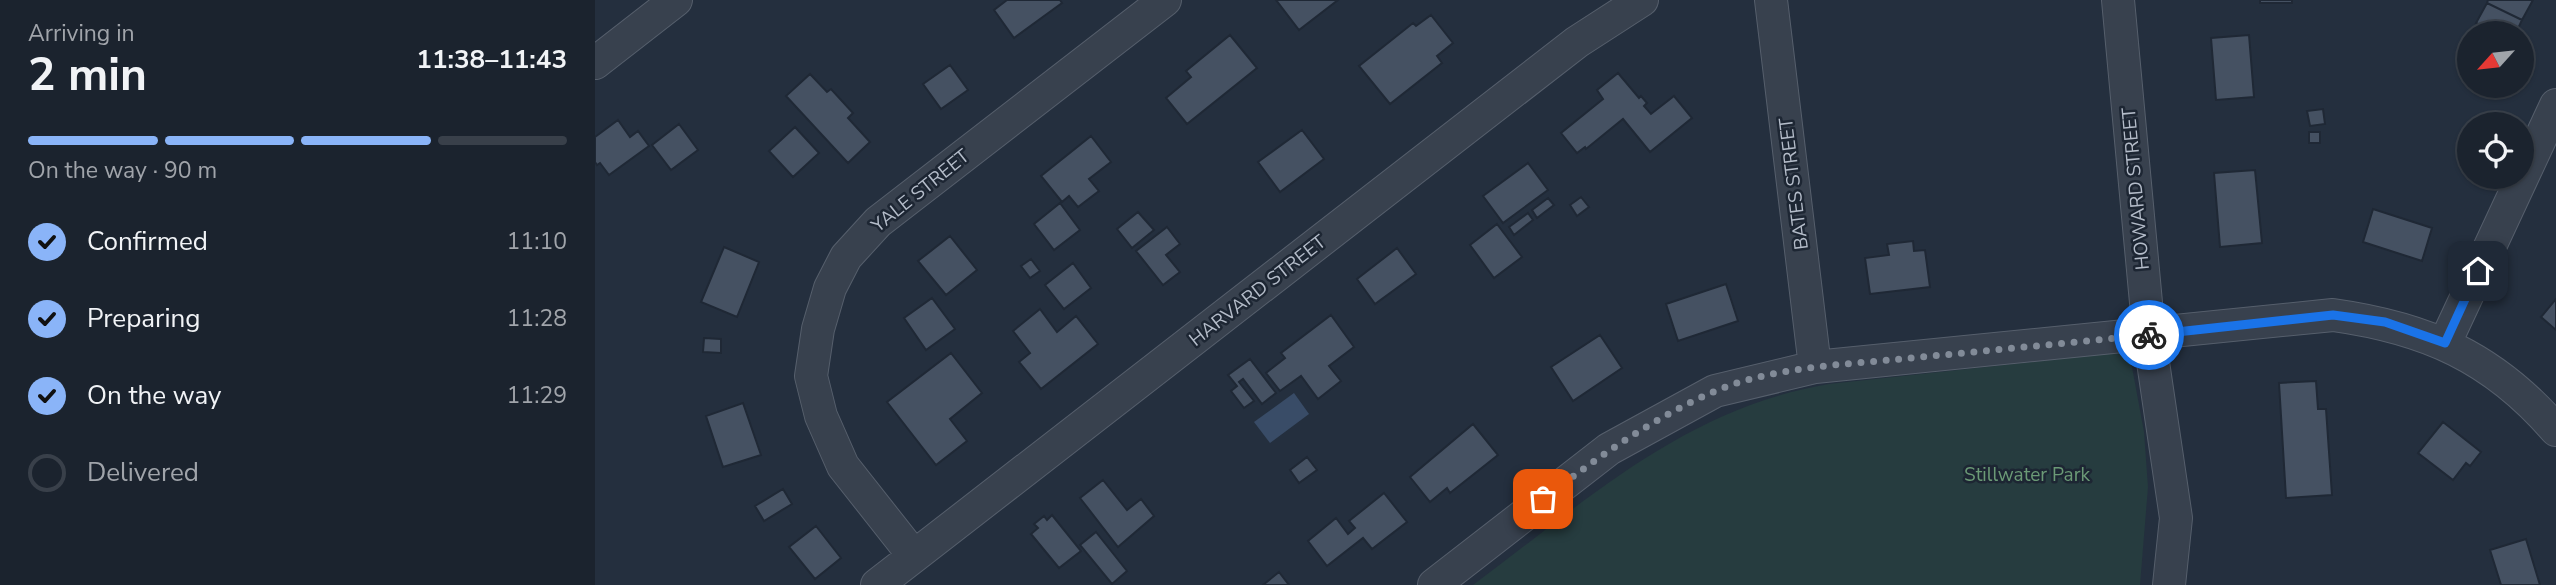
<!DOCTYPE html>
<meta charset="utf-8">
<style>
body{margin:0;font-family:"Nunito Sans",sans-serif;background:#282f3a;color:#f1f3f6;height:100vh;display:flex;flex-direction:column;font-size:26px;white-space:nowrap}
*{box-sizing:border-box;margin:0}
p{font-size:23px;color:#a0a4aa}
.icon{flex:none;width:38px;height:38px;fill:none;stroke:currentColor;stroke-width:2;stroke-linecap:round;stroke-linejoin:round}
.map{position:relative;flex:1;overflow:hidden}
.drawer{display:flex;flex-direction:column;background:#1b232e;width:595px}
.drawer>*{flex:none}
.needle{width:46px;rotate:243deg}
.buttons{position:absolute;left:1862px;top:21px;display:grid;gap:14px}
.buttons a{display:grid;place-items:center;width:77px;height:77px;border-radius:50%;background:#1b232e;box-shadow:0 2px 5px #0004,0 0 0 2px #39404a;font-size:35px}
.pin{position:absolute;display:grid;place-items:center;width:60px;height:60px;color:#fff;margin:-30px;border-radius:14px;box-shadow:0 4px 10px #0006}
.courier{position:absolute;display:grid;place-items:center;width:70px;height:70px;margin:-35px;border:5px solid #1a73e8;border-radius:50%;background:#fff;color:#222;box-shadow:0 2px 9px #0007}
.headline em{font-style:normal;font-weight:700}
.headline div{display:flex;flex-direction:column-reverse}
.headline{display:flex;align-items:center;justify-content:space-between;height:119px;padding:0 28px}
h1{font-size:46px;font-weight:700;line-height:52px}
.bar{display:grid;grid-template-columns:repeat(4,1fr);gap:10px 7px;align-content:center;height:84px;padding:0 28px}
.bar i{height:9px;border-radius:5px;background:#39404a}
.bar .selected{background:#8ab4f8}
.bar p{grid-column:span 4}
ol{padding:0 28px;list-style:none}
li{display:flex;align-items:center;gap:21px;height:77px}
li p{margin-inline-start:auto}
li .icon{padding:7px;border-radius:50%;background:#8ab4f8;color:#111;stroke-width:4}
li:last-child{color:#a0a4aa}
li i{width:38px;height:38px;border:4px solid #39404a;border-radius:50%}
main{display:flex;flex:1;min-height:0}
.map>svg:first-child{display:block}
</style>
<main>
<section class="drawer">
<div class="headline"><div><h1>2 min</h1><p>Arriving in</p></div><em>11:38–11:43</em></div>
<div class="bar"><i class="selected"></i><i class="selected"></i><i class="selected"></i><i></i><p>On the way · 90 m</p></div>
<ol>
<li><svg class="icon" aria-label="check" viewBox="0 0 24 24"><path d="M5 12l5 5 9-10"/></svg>Confirmed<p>11:10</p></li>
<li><svg class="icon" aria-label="check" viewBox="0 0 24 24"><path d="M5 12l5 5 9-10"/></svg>Preparing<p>11:28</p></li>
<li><svg class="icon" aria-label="check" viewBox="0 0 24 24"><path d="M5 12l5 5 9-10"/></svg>On the way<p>11:29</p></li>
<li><i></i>Delivered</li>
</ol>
</section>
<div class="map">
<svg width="1961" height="585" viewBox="0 0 1961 585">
<rect width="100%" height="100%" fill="#242f3e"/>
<path fill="#263c3f" d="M1520 353 1531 357 1537 367 1549 432 1553 487 1545 585H878C991 501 1090 408 1234 384Z"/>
<path fill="#394c67" d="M699 393 714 414 675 443 659 422Z"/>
<path fill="#455162" stroke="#1f2835" stroke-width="2" d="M412 0H465L467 3 419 38 399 10Z
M681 0H743L704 30Z
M1665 0H1697V3H1665Z
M1893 0H1938L1927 20 1892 3Z
M1892 3 1927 20 1921 33H1902L1881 23Z
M836 15 858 43 842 56 847 63 795 104 764 66 818 23 821 26Z
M635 35 662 68 592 124 571 98 596 77 591 71Z
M1654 35 1659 97 1621 100 1616 38Z
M355 65 373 90 346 109 328 84Z
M1023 73 1044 98 1046 96 1052 103 1049 106 1056 114 1079 96 1097 118 1055 152 1028 119 991 149 990 147 982 153 966 133 1008 99 1002 90Z
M215 74 232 92 236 89 258 113 253 118 275 142 253 163 191 96Z
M1728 109 1730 124 1715 126 1712 111Z
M23 120 35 137 43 131 54 146 14 175 5 163 2 165 0 162V137Z
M84 124 103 150 76 170 57 145Z
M200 127 224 153 198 177 174 151Z
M707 130 729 159 685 192 663 162Z
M1714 132H1725V143H1714Z
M496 136 516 162 494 179 504 191 483 207 474 196 467 202 446 176Z
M933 163 953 190 908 223 888 196Z
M1660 170 1667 243 1625 247 1619 173Z
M986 197 994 207 982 216 975 205Z
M953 198 959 205 942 218 937 210Z
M465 203 485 230 459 250 439 224Z
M1778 209 1837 228 1827 261 1768 242Z
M543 212 559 230 537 248 522 229Z
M933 213 938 220 919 235 914 227Z
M902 224 927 257 899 278 875 245Z
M572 227 585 244 571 255 585 272 568 285 541 251Z
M355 236 382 270 351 295 323 261Z
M1318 241 1319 251 1330 250 1335 287 1275 294 1270 258 1294 255 1292 244Z
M129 247 164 262 142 317 106 302Z
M802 248 821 274 780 304 762 279Z
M436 259 445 271 435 278 426 266Z
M478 263 496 288 469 309 450 285Z
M1131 284 1143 321 1083 341 1071 304Z
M337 298 360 329 331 350 309 318Z
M1961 299V330L1946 317Z
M445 309 462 332 481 316 503 344 446 389 424 362 435 353 418 331Z
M736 315 759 347 734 366 746 381 723 399 706 376 685 391 671 373 690 358 686 353Z
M1005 335 1027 368 978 401 956 367Z
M109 338 126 339V353L108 352Z
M356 353 387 393 355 419 372 441 341 465 292 402Z
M655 359 681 393 667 404 648 379 644 382 659 401 649 408 636 391 642 386 633 375Z
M1721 381 1723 409H1731L1737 495 1691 498 1684 383Z
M148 403 166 455 128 467 111 416Z
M1848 422 1886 452 1875 466 1871 463 1858 480 1823 453Z
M878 424 903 455 855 493 852 488 835 502 815 477Z
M712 457 722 470 704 483 695 470Z
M508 480 532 510 546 499 559 516 523 547 485 498Z
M188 489 197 504 169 521 160 506Z
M789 493 812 522 777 549 768 538 732 566 713 541 741 518 753 534 760 528 754 521Z
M457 515 486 551 464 568 436 534 443 528 439 524 449 516 452 520Z
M221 526 246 558 220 579 194 547Z
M501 532 532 571 517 584 485 545Z
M1931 539 1945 585H1906L1895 550Z
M684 572 694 585H668Z"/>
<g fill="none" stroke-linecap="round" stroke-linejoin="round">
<g stroke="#565f6c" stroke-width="34">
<path id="minor" d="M1176 0 1220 367
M1523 0 1554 335 1581 518 1574 585
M0 63 81 0
M1850 343 1961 105
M319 556 248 466 226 416 216 376 223 329 235 288 251 257 283 222 570 0
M282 585 982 42 1047 0
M839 585 1014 449 1120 391 1220 367 1738 315C1831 328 1898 357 1961 430"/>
</g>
<use href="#minor" stroke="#38414e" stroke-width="32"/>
</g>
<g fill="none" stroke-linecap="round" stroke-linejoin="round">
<path stroke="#828b98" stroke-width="7" stroke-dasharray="0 12.6" d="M948 499C1002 458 1056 419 1118 392 1176 367 1244 365 1306 359 1389 351 1471 343 1554 335"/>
<path stroke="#1a73e8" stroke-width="9" d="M1554 335 1738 315 1790 322 1850 343 1883 271"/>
</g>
<g text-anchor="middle" stroke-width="5" stroke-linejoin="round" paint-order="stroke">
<g font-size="19" fill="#b4bcc9" stroke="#1d2633">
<text transform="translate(1198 184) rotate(-97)" y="7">BATES STREET</text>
<text transform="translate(1540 189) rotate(-95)" y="7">HOWARD STREET</text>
<text transform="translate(325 190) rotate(-39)" y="7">YALE STREET</text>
<text transform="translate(662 290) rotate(-38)" y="7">HARVARD STREET</text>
</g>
<g font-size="19" fill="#6b9a76" stroke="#1d2633">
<text x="1432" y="481">Stillwater Park</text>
</g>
</g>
</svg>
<div class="buttons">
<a><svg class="needle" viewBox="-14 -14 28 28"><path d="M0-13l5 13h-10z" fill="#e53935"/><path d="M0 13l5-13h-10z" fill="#a0a4aa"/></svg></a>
<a><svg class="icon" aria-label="locate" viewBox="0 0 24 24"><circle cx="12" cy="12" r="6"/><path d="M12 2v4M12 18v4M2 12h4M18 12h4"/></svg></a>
</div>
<div class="pin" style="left:948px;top:499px;background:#ea580c"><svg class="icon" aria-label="bag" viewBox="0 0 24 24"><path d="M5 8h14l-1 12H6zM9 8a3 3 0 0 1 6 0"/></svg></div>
<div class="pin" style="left:1883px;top:271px;background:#1f2937"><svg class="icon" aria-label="home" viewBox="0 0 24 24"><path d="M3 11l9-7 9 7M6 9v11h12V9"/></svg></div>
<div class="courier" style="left:1554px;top:335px"><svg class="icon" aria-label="bike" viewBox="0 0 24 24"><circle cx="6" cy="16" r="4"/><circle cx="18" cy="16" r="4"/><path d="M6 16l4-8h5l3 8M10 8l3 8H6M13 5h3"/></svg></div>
</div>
</main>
